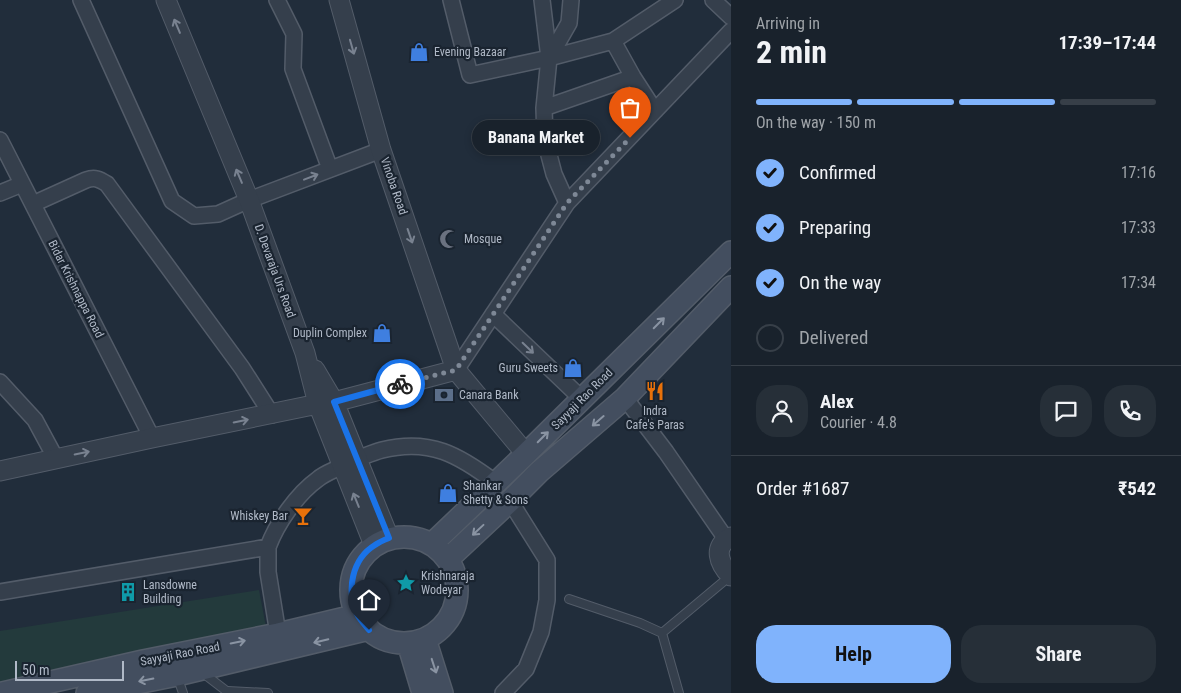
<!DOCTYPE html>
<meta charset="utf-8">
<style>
body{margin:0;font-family:"Roboto Condensed",sans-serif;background:#262f38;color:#f1f3f6;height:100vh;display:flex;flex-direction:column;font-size:19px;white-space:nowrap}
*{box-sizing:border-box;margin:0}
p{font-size:16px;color:#9fa4a9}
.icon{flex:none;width:28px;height:28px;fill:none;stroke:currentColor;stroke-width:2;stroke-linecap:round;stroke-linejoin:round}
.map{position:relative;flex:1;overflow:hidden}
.panel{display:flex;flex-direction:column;background:#19222c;width:450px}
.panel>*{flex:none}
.scale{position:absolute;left:15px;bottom:12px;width:109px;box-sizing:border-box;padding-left:5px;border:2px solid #b0b9c7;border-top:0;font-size:14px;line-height:18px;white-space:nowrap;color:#b0b9c7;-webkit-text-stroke:4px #1a2430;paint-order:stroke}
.pin{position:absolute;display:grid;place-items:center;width:42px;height:42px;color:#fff;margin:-51px -21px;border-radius:50% 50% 50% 0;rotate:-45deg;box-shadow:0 0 5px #0007}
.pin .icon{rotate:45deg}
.courier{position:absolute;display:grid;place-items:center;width:50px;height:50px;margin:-25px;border:4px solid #1a73e8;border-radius:50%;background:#fff;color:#222;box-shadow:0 1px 6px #0007}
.bubble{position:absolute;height:35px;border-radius:18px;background:#19222c;box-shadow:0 2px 8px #0003,0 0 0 1px #373f48;font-size:16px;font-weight:700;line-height:35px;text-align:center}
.summary em{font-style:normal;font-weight:700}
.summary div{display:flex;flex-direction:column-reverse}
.summary{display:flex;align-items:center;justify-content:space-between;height:85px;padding:0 25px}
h1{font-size:32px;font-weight:700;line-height:38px}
.bar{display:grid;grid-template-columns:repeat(4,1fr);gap:8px 5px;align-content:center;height:60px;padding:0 25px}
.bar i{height:6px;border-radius:4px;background:#373f48}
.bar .selected{background:#80b3fc}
.bar p{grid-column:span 4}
.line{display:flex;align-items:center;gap:12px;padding:0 25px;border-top:1px solid #373f48}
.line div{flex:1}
.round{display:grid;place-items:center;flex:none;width:52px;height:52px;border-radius:20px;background:#262f38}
ol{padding:0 25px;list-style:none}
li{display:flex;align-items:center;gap:15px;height:55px}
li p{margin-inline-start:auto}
li .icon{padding:5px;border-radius:50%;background:#80b3fc;color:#111;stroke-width:4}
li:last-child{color:#9fa4a9}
li i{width:28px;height:28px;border:2px solid #373f48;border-radius:50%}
.button{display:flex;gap:10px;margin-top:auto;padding:10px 25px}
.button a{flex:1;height:58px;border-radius:20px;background:#80b3fc;color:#111;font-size:20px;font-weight:700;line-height:58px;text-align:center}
.button a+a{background:#262f38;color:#f1f3f6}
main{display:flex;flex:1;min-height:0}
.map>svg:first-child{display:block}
</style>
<main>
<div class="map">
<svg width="731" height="693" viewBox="0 0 731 693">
<rect width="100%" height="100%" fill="#212d3b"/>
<path fill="#233a3c" d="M259 590 267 632 0 690V631Z"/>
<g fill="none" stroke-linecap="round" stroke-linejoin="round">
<g stroke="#535c69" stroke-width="10">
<path id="service" d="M569 599 640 623 662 633 730 576
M662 633 679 693
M203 673 229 693
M177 676 183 693
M228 691 268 693"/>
</g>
<g stroke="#535c69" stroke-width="18">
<path id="minor" d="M81 0 172 201 194 216 218 214 249 200 381 150
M277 0 294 34 293 69 330 169
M451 0 470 75 549 58 613 41
M542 0 549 58
M713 0 731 17
M544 108 633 77
M655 111 633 77 613 41 675 0
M0 140 152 438
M0 193 22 184
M567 203 554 174 545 140 544 108 549 58 569 23 571 0
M33 204 86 180C95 177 99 179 107 184L242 368 272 415
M493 314 582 399
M456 370 567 203 731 31
M0 382 35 420 56 459
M625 398 666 452 726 539
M357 459C365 456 374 452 382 450 430 438 459 455 496 483
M268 547V572L278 634
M0 592 268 547C277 523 297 494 318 479 325 473 335 470 342 466
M503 693 526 669 541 632 547 600V560L510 501"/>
</g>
<g stroke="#535c69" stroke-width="21">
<path id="tertiary" d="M166 0 249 200 305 353 318 404 374 545
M339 0 381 150 456 370 526 454
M315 370 334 402 389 538
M334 402 456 370
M0 471 152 438 318 404
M731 537C712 546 719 564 731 576"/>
</g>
<g stroke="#535c69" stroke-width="24">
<path id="secondary" d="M351 590a53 53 0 1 1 106 0a53 53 0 1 1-106 0Z
M432 544 526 454 731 252
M448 559 510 501 539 472 625 398 731 287
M425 639 442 693
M408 643 423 693
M2 693 143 661 278 634 358 615
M87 693 177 675 369 629"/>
</g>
<use href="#service" stroke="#353f4c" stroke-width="8"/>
<use href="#minor" stroke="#353f4c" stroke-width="15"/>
<use href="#tertiary" stroke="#353f4c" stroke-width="19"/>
<use href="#secondary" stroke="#434e5f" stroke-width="21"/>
</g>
<defs><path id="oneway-shaft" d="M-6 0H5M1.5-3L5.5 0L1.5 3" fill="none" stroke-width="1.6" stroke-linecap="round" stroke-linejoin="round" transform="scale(1.25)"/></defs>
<g stroke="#798290">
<use href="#oneway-shaft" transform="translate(177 26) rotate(-113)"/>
<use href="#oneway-shaft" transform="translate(352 47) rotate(74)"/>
<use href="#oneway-shaft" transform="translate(239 176) rotate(-113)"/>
<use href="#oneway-shaft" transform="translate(311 177) rotate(-21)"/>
<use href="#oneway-shaft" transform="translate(410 236) rotate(71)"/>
<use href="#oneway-shaft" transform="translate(528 348) rotate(44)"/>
<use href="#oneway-shaft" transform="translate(241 421) rotate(-11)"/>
<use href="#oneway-shaft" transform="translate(82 453) rotate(-12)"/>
<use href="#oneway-shaft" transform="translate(356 500) rotate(-112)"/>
</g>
<g stroke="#8a94a3">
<use href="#oneway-shaft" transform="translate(659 323) rotate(-45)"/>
<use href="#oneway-shaft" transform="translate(598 421) rotate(139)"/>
<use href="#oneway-shaft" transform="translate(543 437) rotate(-45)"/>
<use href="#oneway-shaft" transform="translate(478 530) rotate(137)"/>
<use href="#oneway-shaft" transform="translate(321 641) rotate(167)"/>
<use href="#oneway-shaft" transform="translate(238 642) rotate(-11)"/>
<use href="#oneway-shaft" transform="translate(434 666) rotate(72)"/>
<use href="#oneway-shaft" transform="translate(146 680) rotate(169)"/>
</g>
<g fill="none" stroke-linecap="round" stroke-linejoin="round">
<path stroke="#7e8896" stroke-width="5" stroke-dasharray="0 9" d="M400 384 456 370 567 203 630 138"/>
<path stroke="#1a73e8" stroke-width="6" d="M369 630C365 625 360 620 357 614 346 590 352 559 375 545 379 542 384 540 389 538L334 402 400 384"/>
</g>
<defs>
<g id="shop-bare" transform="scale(1.5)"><path d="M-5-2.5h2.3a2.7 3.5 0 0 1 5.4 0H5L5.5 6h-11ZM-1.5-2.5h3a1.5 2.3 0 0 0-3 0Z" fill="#3f7fe0" stroke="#1a2430" stroke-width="2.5" paint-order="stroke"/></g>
<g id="mosque-bare" transform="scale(1.5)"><path d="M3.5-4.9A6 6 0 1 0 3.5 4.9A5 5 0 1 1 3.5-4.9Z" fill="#6b7280" stroke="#1a2430" stroke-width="2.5" paint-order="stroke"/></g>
<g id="restaurant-bare" transform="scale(1.5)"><path d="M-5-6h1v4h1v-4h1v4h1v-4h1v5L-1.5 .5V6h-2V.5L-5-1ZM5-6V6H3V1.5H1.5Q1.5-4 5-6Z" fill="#e8710a" stroke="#1a2430" stroke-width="2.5" paint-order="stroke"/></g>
<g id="bank-bare" transform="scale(1.5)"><path d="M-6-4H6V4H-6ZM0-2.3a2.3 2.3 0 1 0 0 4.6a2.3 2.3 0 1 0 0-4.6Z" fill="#5c6f8a" stroke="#1a2430" stroke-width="2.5" paint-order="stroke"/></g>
<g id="bar-bare" transform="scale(1.5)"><path d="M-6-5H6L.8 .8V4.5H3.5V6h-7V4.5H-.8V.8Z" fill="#e8710a" stroke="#1a2430" stroke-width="2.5" paint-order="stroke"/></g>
<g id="sight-bare" transform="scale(1.5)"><path d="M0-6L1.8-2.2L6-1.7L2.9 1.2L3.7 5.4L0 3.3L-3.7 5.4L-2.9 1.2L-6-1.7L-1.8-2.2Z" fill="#0f9aa8" stroke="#1a2430" stroke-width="2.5" paint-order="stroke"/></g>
<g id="building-bare" transform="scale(1.5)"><path d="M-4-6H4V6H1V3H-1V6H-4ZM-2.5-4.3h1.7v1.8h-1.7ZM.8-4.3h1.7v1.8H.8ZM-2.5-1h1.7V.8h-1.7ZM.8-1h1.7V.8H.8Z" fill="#0f9aa8" stroke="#1a2430" stroke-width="2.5" paint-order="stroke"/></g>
</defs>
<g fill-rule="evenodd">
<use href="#shop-bare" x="419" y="52"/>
<use href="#mosque-bare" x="449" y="239"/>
<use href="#shop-bare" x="382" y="333"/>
<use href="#shop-bare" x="573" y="368"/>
<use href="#restaurant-bare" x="655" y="391"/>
<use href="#bank-bare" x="444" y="395"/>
<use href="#shop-bare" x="448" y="493"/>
<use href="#bar-bare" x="303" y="516"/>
<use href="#sight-bare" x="406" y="583"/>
<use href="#building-bare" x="128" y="592"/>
</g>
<g text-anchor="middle" stroke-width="4.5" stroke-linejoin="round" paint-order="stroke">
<g font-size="12" fill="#b0b9c7" stroke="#1a2430" text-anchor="start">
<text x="434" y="56">Evening Bazaar</text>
<text x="464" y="243">Mosque</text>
<text x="367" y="337" text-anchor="end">Duplin Complex</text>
<text x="558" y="372" text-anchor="end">Guru Sweets</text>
<text x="459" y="399">Canara Bank</text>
<text x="655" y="415" text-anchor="middle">Indra<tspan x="655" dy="14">Cafe's Paras</tspan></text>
<text x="463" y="490">Shankar<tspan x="463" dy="14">Shetty &amp; Sons</tspan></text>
<text x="288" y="520" text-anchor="end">Whiskey Bar</text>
<text x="421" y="580">Krishnaraja<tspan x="421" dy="14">Wodeyar</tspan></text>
<text x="143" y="589">Lansdowne<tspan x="143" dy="14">Building</tspan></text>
</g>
<g font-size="12" fill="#b0b9c7" stroke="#1a2430">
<text transform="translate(394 186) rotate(71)" y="4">Vinoba Road</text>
<text transform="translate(275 271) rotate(70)" y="4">D. Devaraja Urs Road</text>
<text transform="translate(76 289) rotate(63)" y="4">Bidar Krishnappa Road</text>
<text transform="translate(582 399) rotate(-45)" y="4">Sayyaji Rao Road</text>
<text transform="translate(180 654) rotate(-11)" y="4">Sayyaji Rao Road</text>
</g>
</g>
</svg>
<div class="scale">50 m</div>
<div class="pin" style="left:630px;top:138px;background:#ea580c"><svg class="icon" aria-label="bag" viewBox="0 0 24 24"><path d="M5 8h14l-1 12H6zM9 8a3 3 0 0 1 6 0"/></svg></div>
<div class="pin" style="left:369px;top:630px;background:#1f2937"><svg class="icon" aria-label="home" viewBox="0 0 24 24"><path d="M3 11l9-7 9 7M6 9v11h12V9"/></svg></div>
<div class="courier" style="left:400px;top:384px"><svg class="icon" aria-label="bike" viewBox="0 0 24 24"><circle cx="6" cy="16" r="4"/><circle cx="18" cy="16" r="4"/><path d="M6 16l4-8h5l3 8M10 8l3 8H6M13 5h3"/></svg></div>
<div class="bubble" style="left:472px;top:120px;width:128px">Banana Market</div>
</div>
<section class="panel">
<div class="summary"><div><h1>2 min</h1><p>Arriving in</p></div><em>17:39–17:44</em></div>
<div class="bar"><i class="selected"></i><i class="selected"></i><i class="selected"></i><i></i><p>On the way · 150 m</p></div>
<ol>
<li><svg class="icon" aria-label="check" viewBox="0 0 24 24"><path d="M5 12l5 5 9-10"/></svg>Confirmed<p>17:16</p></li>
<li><svg class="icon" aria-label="check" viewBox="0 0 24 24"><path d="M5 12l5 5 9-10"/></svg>Preparing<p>17:33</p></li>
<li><svg class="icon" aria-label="check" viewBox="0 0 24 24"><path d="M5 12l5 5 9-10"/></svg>On the way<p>17:34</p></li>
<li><i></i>Delivered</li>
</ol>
<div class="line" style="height:90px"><a class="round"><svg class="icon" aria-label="person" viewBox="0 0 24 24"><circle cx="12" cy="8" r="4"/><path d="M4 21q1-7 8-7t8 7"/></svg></a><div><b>Alex</b><p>Courier · 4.8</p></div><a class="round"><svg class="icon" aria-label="chat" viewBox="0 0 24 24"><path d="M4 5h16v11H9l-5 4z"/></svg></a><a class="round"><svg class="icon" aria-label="phone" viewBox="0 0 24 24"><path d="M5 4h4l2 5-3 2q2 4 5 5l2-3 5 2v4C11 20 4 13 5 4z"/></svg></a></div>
<div class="line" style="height:65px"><div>Order #1687</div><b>₹542</b></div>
<div class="button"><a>Help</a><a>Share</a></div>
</section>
</main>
